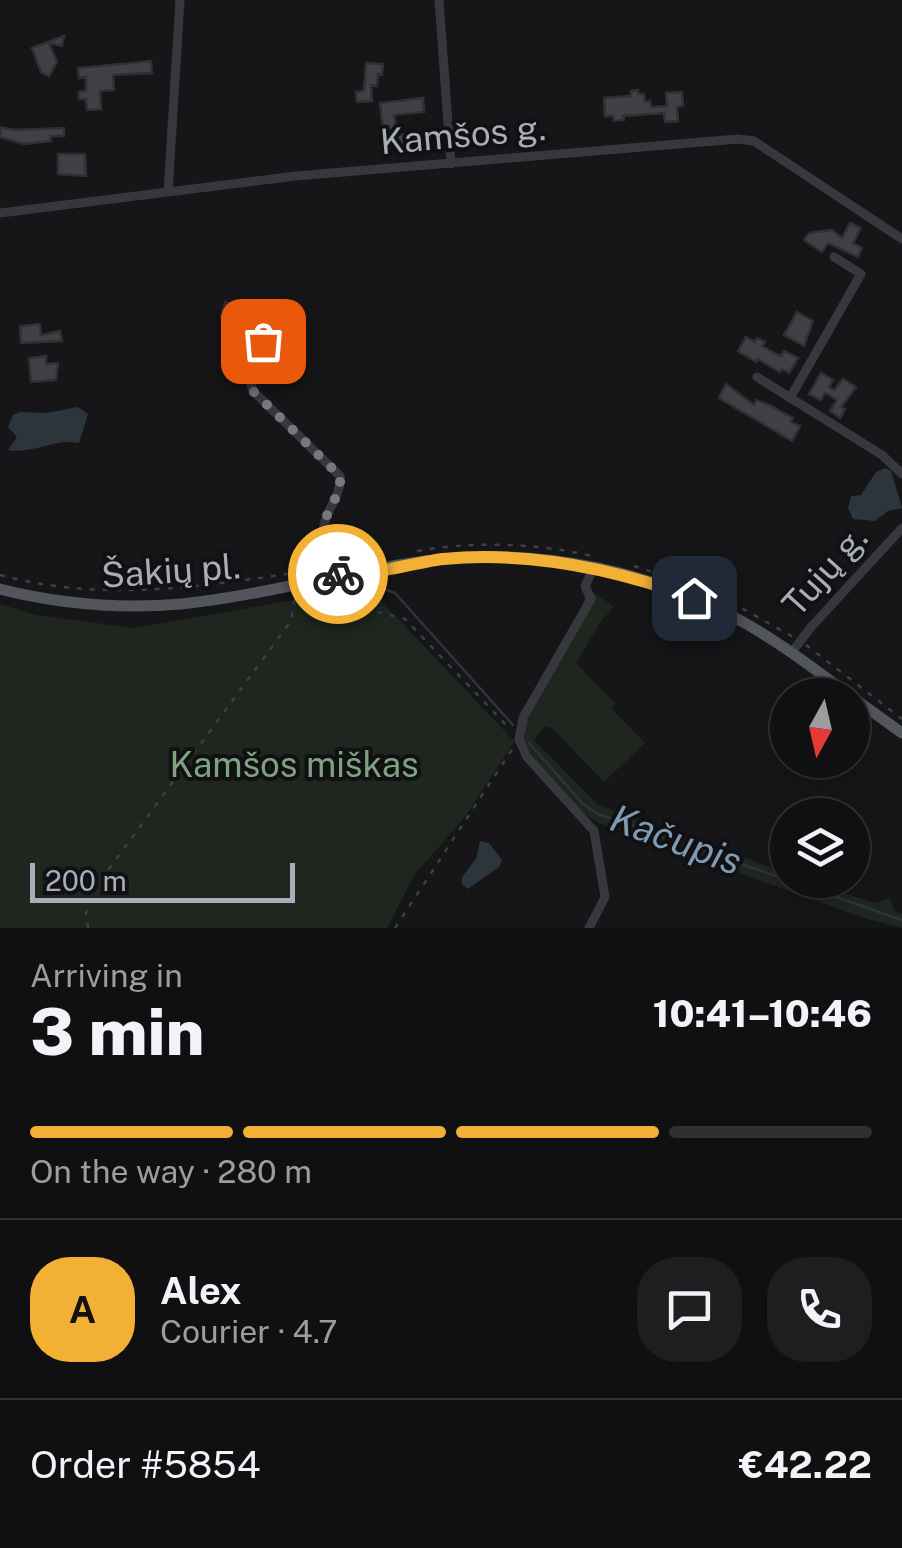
<!DOCTYPE html>
<meta charset="utf-8">
<style>
body{margin:0;font-family:"Public Sans",sans-serif;background:#1e1e20;color:#f1f3f6;height:100vh;display:flex;flex-direction:column;font-size:38px;white-space:nowrap}
*{box-sizing:border-box;margin:0}
p{font-size:32px;color:#9c9d9f}
.icon{flex:none;width:55px;height:55px;fill:none;stroke:currentColor;stroke-width:2;stroke-linecap:round;stroke-linejoin:round}
.map{position:relative;height:928px;overflow:hidden}
.sheet{display:flex;flex-direction:column;background:#101012;flex:1}
.sheet>*{flex:none}
.needle{width:65px;rotate:188deg}
.fabs{position:absolute;left:770px;top:678px;display:grid;gap:20px}
.fabs a{display:grid;place-items:center;width:100px;height:100px;border-radius:50%;background:#101012;box-shadow:0 5px 15px #0003,0 0 0 2px #303032;font-size:50px}
.scale{position:absolute;left:30px;bottom:25px;width:265px;box-sizing:border-box;padding-left:10px;border:5px solid #a8adb8;border-top:0;font-size:28px;line-height:35px;white-space:nowrap;color:#a8adb8;-webkit-text-stroke:8px #111113;paint-order:stroke}
.pin{position:absolute;display:grid;place-items:center;width:85px;height:85px;color:#fff;margin:-42px;border-radius:20px;box-shadow:0 5px 15px #0006}
.courier{position:absolute;display:grid;place-items:center;width:100px;height:100px;margin:-50px;border:8px solid #f2b134;border-radius:50%;background:#fff;color:#222;box-shadow:0 2px 12px #0007}
.overview em{font-style:normal;font-weight:800}
.overview div{display:flex;flex-direction:column-reverse}
.overview{display:flex;align-items:center;justify-content:space-between;height:170px;padding:0 30px}
h1{font-size:65px;font-weight:800;line-height:75px}
.bar{display:grid;grid-template-columns:repeat(4,1fr);gap:15px 10px;align-content:center;height:120px;padding:0 30px}
.bar i{height:12px;border-radius:8px;background:#303032}
.bar .selected{background:#f2b134}
.bar p{grid-column:span 4}
.line{display:flex;align-items:center;gap:25px;padding:0 30px;border-top:2px solid #303032}
.line div{flex:1}
.round{display:grid;place-items:center;flex:none;width:105px;height:105px;border-radius:40px;background:#1e1e20}
.map>svg:first-child{display:block}
</style>
<div class="map">
<svg width="902" height="928" viewBox="0 0 902 928">
<rect width="100%" height="100%" fill="#161618"/>
<path fill="#1e261f" d="M585 586 614 607 601 621 576 663 615 703 612 709 645 743 604 782 552 728 545 726 534 740 597 804 787 873 788 880H817L818 884 874 903 890 898 894 911 902 914V928L864 918 599 823 577 809 514 742 465 817 415 874 387 928H0V604L36 615 134 628 368 587 514 741 518 717 584 606Z"/>
<path fill="#2c353c" d="M78 407 88 414 79 443C55 438 35 454 8 450L17 437 8 427 13 415 20 412 46 413Z
M885 468 891 471 902 508 888 511 875 521 853 519 848 508 851 496 861 495 876 472Z
M480 841 489 843 502 860 499 867 468 889 462 884V877L476 859Z"/>
<g fill="none" stroke-linecap="round" stroke-linejoin="round">
<path stroke="#2c353c" stroke-width="2.5" d="M350 552 357 562
M376 586 395 593 513 725
M529 743 583 804 598 814 902 920"/>
</g>
<path fill="#404145" stroke="#303034" stroke-width="2.5" d="M64 36 62 46 49 43 57 62 49 76 41 72 32 48Z
M151 61 152 73 113 75 114 90 100 91 101 109 87 110 86 99H79V92L86 91V77L79 78 78 68Z
M366 63 383 64 382 75 378 74 377 86 371 85 372 101 357 102 356 92 364 91Z
M638 90V94H644L645 102 650 101 651 107 667 106 666 93 682 92 683 106 677 107 678 121 665 122 664 113 623 116 624 120 614 121 613 116H605L604 98 631 96V91Z
M423 98 424 112 394 115 398 135 426 131 427 145 385 148 380 103Z
M0 127 15 130 64 128V136H50L51 141 24 144 0 137Z
M58 154H85L86 176 58 174Z
M850 223 861 228 853 243 862 248 858 257 828 243 822 252 804 240 809 233 832 230 842 238Z
M225 302 237 306 236 309 267 315 262 333 221 317Z
M797 312 813 321 804 346 784 335Z
M40 324 41 335 60 331 62 341 21 343 20 326Z
M746 337 755 342 757 338 765 342 762 346 774 353 781 356 784 351 798 358 789 373 782 369 780 372 758 359 756 362 738 351Z
M46 356V364L58 363 56 380 31 382 29 358Z
M821 373 833 380 829 387 834 390 843 379 856 387 841 407 845 409 840 418 830 411 837 400 825 393 821 400 809 394Z
M726 384 754 405 756 400 767 404 793 418 791 422 800 426 792 441 719 398Z"/>
<g fill="none" stroke-linecap="round" stroke-linejoin="round">
<path stroke="#3d3f44" stroke-width="2.5" stroke-dasharray="5 8" stroke-linecap="butt" d="M417 551C474 541 536 543 592 556
M634 566 711 591 795 638
M0 575C108 604 212 585 320 569
M316 592 327 599 405 619 511 730
M806 645 902 719
M88 928 86 914 92 892 291 621 295 597
M395 928 513 748"/>
<path stroke="#37383d" stroke-width="9" d="M439 0 451 164
M168 192 180 0
M0 213 296 176 738 139 754 141 902 239
M263 341 250 381 253 391 340 476C342 496 324 511 323 531 322 547 337 558 339 577
M757 377 882 455 902 474
M790 398 861 274 834 257
M791 653 812 626 902 528
M589 928 605 897 594 831 527 757 519 739 524 716 591 599 585 586 594 567"/>
<path stroke="#53555c" stroke-width="11" d="M0 589C59 604 120 609 181 604 269 595 355 568 443 559 546 549 653 572 743 622 781 643 815 670 850 695
M852 697 902 733"/>
</g>
<g fill="none" stroke-linecap="round" stroke-linejoin="round">
<path stroke="#757880" stroke-width="10" stroke-dasharray="0 18" d="M263 341 250 381 253 391 340 476C342 496 325 510 323 530 322 547 337 556 338 574"/>
<path stroke="#f2b134" stroke-width="12" d="M338 574C358 579 417 562 443 559 530 551 613 568 694 598"/>
</g>
<g text-anchor="middle" stroke-width="8" stroke-linejoin="round" paint-order="stroke">
<g font-size="35" fill="#a8adb8" stroke="#111113">
<text transform="translate(463 135) rotate(-5)" y="12">Kamšos g.</text>
<text transform="translate(171 571) rotate(-4)" y="12">Šakių pl.</text>
<text transform="translate(825 571) rotate(-48)" y="12">Tujų g.</text>
</g>
<g font-size="35" fill="#7fa381" stroke="#111113">
<text x="294" y="777">Kamšos miškas</text>
</g>
<g font-size="38" font-style="italic" fill="#7f9bb3" stroke="#111113">
<text transform="translate(676 840) rotate(20)" y="13">Kačupis</text>
</g>
</g>
</svg>
<div class="fabs">
<a><svg class="needle" viewBox="-14 -14 28 28"><path d="M0-13l5 13h-10z" fill="#e53935"/><path d="M0 13l5-13h-10z" fill="#9c9d9f"/></svg></a>
<a><svg class="icon" aria-label="layers" viewBox="0 0 24 24"><path d="M12 4l9 5-9 5-9-5zM3 14l9 5 9-5"/></svg></a>
</div>
<div class="scale">200 m</div>
<div class="pin" style="left:263px;top:341px;background:#ea580c"><svg class="icon" aria-label="bag" viewBox="0 0 24 24"><path d="M5 8h14l-1 12H6zM9 8a3 3 0 0 1 6 0"/></svg></div>
<div class="pin" style="left:694px;top:598px;background:#1f2937"><svg class="icon" aria-label="home" viewBox="0 0 24 24"><path d="M3 11l9-7 9 7M6 9v11h12V9"/></svg></div>
<div class="courier" style="left:338px;top:574px"><svg class="icon" aria-label="bike" viewBox="0 0 24 24"><circle cx="6" cy="16" r="4"/><circle cx="18" cy="16" r="4"/><path d="M6 16l4-8h5l3 8M10 8l3 8H6M13 5h3"/></svg></div>
</div>
<section class="sheet">
<div class="overview"><div><h1>3 min</h1><p>Arriving in</p></div><em>10:41–10:46</em></div>
<div class="bar"><i class="selected"></i><i class="selected"></i><i class="selected"></i><i></i><p>On the way · 280 m</p></div>
<div class="line" style="height:180px"><b class="round" style="background:#f2b134;color:#111">A</b><div><b>Alex</b><p>Courier · 4.7</p></div><a class="round"><svg class="icon" aria-label="chat" viewBox="0 0 24 24"><path d="M4 5h16v11H9l-5 4z"/></svg></a><a class="round"><svg class="icon" aria-label="phone" viewBox="0 0 24 24"><path d="M5 4h4l2 5-3 2q2 4 5 5l2-3 5 2v4C11 20 4 13 5 4z"/></svg></a></div>
<div class="line" style="height:130px"><div>Order #5854</div><b>€42.22</b></div>
</section>
